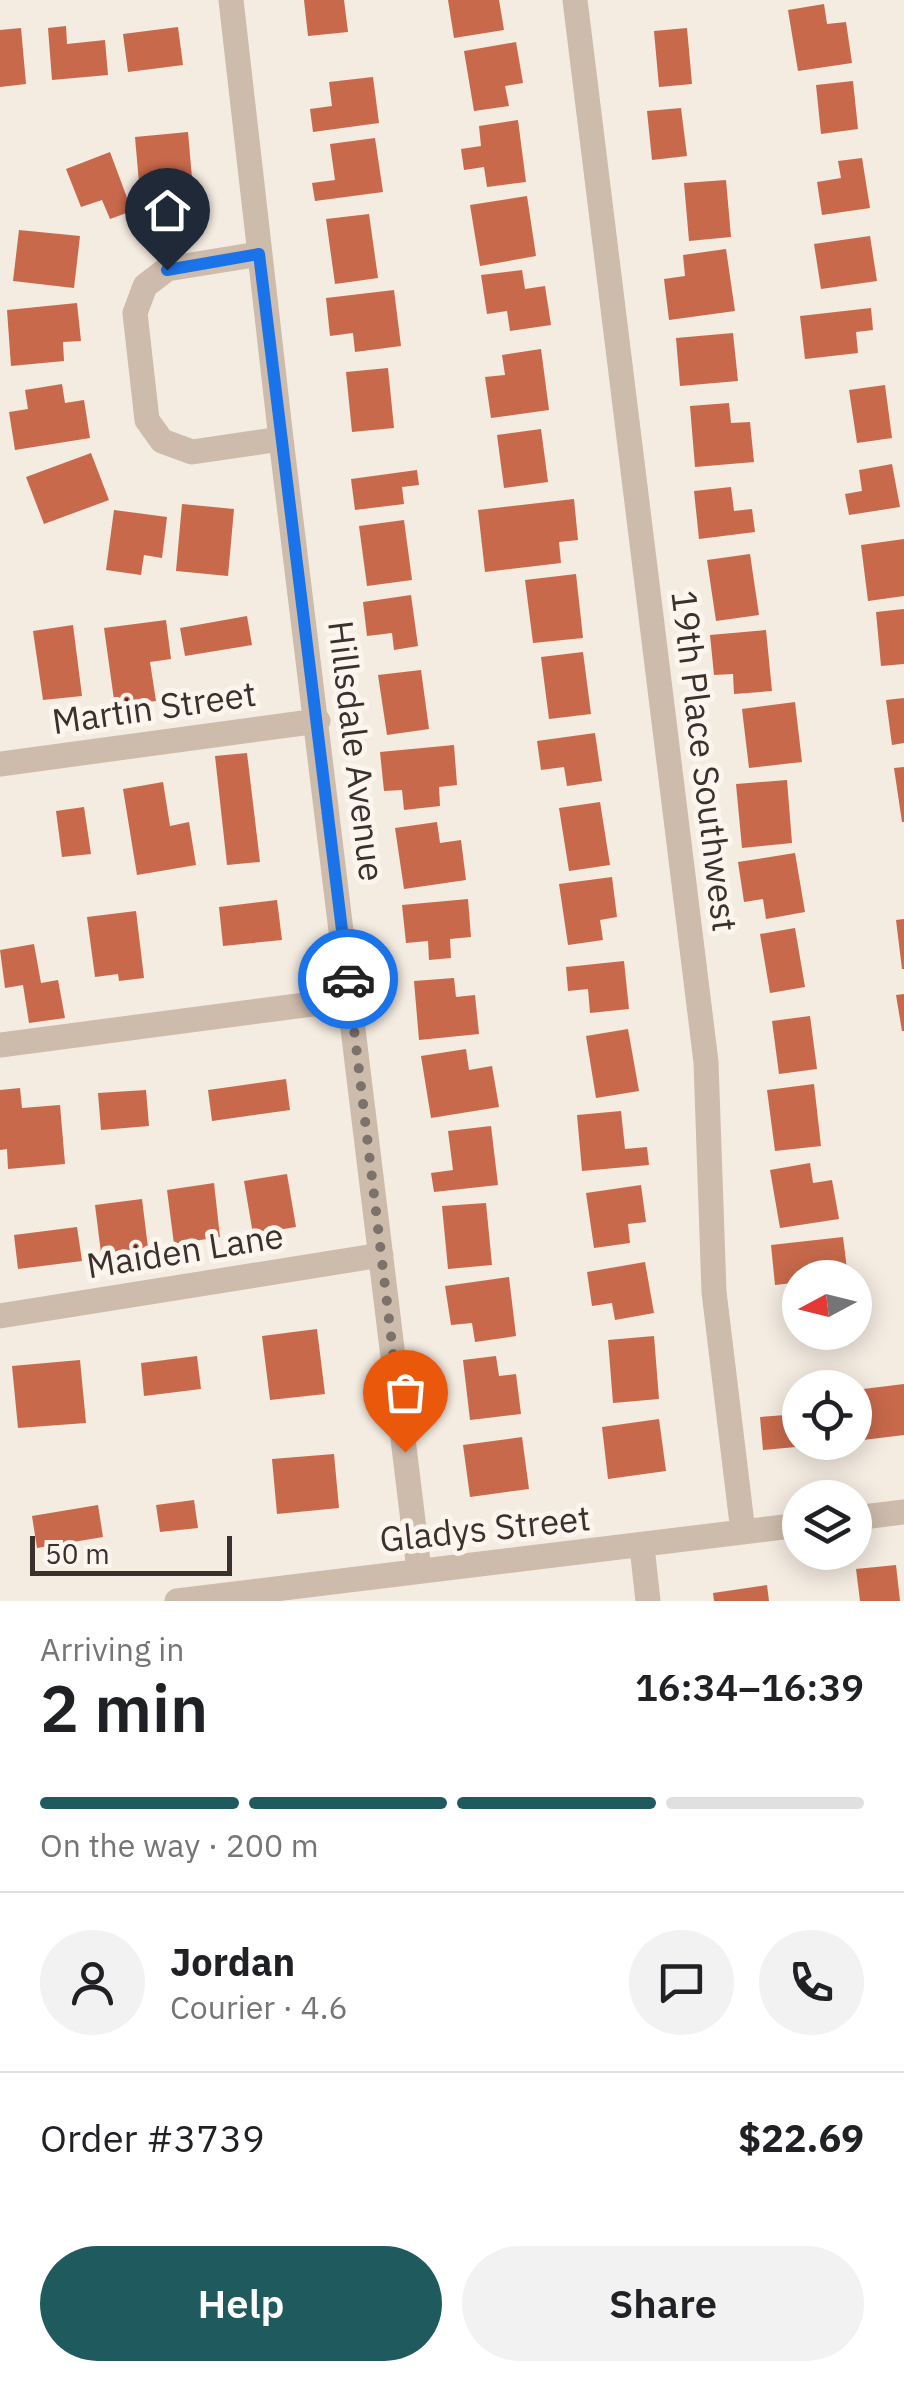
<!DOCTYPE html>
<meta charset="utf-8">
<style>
body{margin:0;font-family:"IBM Plex Sans",sans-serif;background:#f2f2f2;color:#202124;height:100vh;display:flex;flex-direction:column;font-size:38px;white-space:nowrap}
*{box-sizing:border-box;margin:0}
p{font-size:32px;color:#757577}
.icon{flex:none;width:55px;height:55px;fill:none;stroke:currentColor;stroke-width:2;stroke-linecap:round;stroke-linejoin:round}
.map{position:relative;height:1601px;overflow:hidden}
.sheet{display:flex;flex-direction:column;background:#fff;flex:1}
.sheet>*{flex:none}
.needle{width:65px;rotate:263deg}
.controls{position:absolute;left:782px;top:1260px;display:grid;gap:20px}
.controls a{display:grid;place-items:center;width:90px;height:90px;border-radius:50%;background:#fff;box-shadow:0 5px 25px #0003;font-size:50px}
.scale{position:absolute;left:30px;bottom:25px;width:202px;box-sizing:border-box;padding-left:10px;border:5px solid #3b302b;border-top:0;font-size:28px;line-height:35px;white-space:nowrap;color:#3b302b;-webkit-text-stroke:8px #fbf5ee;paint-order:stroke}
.pin{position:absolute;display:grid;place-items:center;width:85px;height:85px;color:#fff;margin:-102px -42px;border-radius:50% 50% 50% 0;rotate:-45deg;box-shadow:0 0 10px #0007}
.pin .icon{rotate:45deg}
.courier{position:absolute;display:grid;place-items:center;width:100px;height:100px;margin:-50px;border:8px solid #1a73e8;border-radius:50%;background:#fff;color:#222;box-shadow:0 2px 12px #0007}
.headline em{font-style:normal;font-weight:600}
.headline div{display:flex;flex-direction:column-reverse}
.headline{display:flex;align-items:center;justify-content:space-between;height:170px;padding:0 40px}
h1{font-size:65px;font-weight:600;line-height:75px}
.bar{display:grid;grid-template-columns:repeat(4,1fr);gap:15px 10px;align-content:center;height:120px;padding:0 40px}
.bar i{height:12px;border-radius:8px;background:#e0e0e0}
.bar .active{background:#1f5a5e}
.bar p{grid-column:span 4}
.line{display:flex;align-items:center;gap:25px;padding:0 40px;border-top:2px solid #e0e0e0}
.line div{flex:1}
.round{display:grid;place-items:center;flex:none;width:105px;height:105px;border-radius:52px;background:#f2f2f2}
.action{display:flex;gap:20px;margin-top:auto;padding:20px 40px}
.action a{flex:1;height:115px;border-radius:60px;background:#1f5a5e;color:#fff;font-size:40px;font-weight:600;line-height:115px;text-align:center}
.action a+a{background:#f2f2f2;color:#202124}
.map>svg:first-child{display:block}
</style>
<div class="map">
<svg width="904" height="1601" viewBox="0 0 904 1601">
<rect width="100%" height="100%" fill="#f4ebe1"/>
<path fill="#c8694b" d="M304 0H344L348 32 308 36Z
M448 0H499L504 30 454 38Z
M824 4 827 24 846 22 852 63 798 71 788 10Z
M66 26 67 44 105 40 108 75 52 80 48 28Z
M178 27 183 65 128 72 123 34Z
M21 28 26 84 0 87V30Z
M687 28 692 84 659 87 654 31Z
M516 42 523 83 505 86 509 106 474 111 464 51Z
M373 77 379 123 313 132 310 109 332 106 329 82Z
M853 81 858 129 821 134 816 85Z
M681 108 687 156 652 160 647 111Z
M518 120 526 182 487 187 484 167 464 170 461 149 481 146 479 126Z
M188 132 194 201 141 206 135 137Z
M375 138 383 192 315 201 312 183 335 180 330 144Z
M110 152 132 211 110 219 102 200 81 207 66 169Z
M862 158 870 208 822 215 817 182 841 178 838 161Z
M726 180 731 237 689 241 684 183Z
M527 196 536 256 480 266 470 205Z
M369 214 378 278 335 284 326 219Z
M19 230 80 236 74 288 13 281Z
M870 236 877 281 821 289 814 244Z
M726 249 735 311 669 320 664 279 685 276 683 255Z
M522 270 525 289 545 286 551 325 510 331 507 311 487 314 481 275Z
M394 290 401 346 355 352 353 333 330 336 326 298Z
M77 303 81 341 63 342 64 361 11 366 7 310Z
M871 308 873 330 856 332 858 353 805 359 800 316Z
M733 333 738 381 680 386 676 338Z
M541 349 549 410 491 418 485 377 505 375 502 355Z
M388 368 394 428 352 432 346 372Z
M62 384 65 403 84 400 90 438 15 450 9 412 28 409 25 390Z
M885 385 892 438 857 443 849 390Z
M729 403 731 423 750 422 754 462 695 467 690 406Z
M541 429 548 482 504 488 497 435Z
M91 453 109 500 44 524 26 477Z
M892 464 900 507 849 515 845 494 862 491 859 470Z
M417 470 419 485 402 487 404 504 355 510 351 479Z
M731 487 734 511 752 509 755 532 699 539 694 491Z
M574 499 578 540 559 542 561 563 485 572 478 510Z
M182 504 234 509 228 576 176 571Z
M114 510 167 517 162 558 144 555 141 575 106 570Z
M404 520 412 580 367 586 359 526Z
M904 539V596L868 601 861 545Z
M750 554 759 615 716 621 707 560Z
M576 574 583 638 533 643 525 580Z
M411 595 418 646 394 650 392 633 367 636 363 602Z
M904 609V664L881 666 876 612Z
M247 616 252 645 185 656 180 628Z
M166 620 171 659 150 662 156 701 115 707 104 628Z
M73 625 82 696 43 700 33 631Z
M766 630 772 691 734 694 733 674 714 675 710 635Z
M583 652 591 714 549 719 541 657Z
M421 670 429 729 387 735 378 675Z
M904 698V743L892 745 886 700Z
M795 702 802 762 749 768 742 709Z
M595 733 602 781 567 786 564 767 541 770 537 741Z
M454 745 457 785 439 787 440 806 404 810 402 790 384 791 380 752Z
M247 753 260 862 227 865 215 756Z
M904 767V822H902L894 768Z
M787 780 792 843 742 848 736 784Z
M163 782 170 826 189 822 196 865 137 875 123 789Z
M600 802 610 865 569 871 559 808Z
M84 807 91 854 62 857 56 811Z
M437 822 440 843 461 840 466 880 404 889 395 828Z
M795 853 805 912 766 919 763 899 744 902 738 862Z
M612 877 617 917 600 920 603 940 568 945 559 884Z
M468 899 471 937 450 939 451 958 429 960 428 941 406 943 402 905Z
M277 900 282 940 223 946 219 907Z
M136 911 144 978 119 981 118 974 95 977 87 917Z
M904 919V969H902L896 920Z
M795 928 805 987 770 993 760 934Z
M34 944 41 983 58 980 65 1018 29 1023 23 985 5 988 0 950Z
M624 961 629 1009 590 1013 588 989 568 991 566 967Z
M454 978 456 997 475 995 479 1034 419 1040 414 981Z
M904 994V1031H902L896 995Z
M810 1016 817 1069 779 1074 772 1021Z
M628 1029 639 1091 596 1098 586 1036Z
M466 1049 469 1070 492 1066 499 1107 431 1118 421 1056Z
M286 1079 290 1110 212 1121 208 1090Z
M814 1084 821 1146 775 1151 767 1090Z
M20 1088 22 1108 60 1105 65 1164 8 1169 7 1149 0 1150V1090Z
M146 1090 149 1126 101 1130 98 1093Z
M621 1111 625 1149 647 1147 649 1165 582 1171 577 1115Z
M491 1126 498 1185 434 1192 431 1173 453 1170 448 1131Z
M810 1163 813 1183 832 1180 839 1219 780 1228 770 1170Z
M287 1174 296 1227 253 1234 244 1181Z
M214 1183 220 1237 174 1244 167 1190Z
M641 1185 646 1222 628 1224 630 1243 594 1248 586 1193Z
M142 1199 148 1248 101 1253 95 1205Z
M486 1203 492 1265 448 1269 442 1206Z
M77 1227 82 1261 18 1269 14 1235Z
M843 1237 848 1277 800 1278V1303H796L793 1283 775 1285 771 1245Z
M645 1262 654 1313 615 1320 612 1303 592 1306 587 1272Z
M509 1277 516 1336 475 1342 472 1323 451 1325 445 1286Z
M317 1329 325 1394 270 1400 262 1336Z
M654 1336 659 1399 613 1403 608 1340Z
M197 1356 201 1389 144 1396 141 1363Z
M496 1356 499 1376 516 1374 521 1414 470 1420 463 1360Z
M80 1360 86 1423 18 1428 12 1366Z
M904 1384V1435L855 1441V1390Z
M800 1414V1442H818V1445L763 1450 760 1417Z
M659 1419 666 1471 608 1479 602 1427Z
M522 1437 529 1489 470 1497 463 1445Z
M334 1454 339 1508 277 1514 272 1459Z
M194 1500 198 1528 160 1532 156 1505Z
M98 1505 103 1537 37 1548 32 1516Z
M896 1565 900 1601H860L856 1569Z
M767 1585 769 1601H714L713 1593Z"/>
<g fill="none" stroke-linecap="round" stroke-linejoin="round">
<path stroke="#cdbbac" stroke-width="25" d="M231 0 281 439 419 1570
M575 0 706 1062 714 1292 743 1532
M259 254 167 269 145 286 135 313 147 420 162 441 192 452 281 439
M0 764 318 721
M0 1045 351 999
M0 1316 381 1255
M855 1518 904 1512
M642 1547 648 1601
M177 1601C385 1576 593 1552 800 1525"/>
</g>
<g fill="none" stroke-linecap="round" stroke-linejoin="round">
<path stroke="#7c716b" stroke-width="10" stroke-dasharray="0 18" d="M348 979 405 1452"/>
<path stroke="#1a73e8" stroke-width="12" d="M167 270 259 254 348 979"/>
</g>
<g text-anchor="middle" stroke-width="10" stroke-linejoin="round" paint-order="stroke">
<g font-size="35" fill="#3b302b" stroke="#fbf5ee">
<text transform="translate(154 708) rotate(-8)" y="12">Martin Street</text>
<text transform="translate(356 751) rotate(83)" y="12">Hillsdale Avenue</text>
<text transform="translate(704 761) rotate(83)" y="12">19th Place Southwest</text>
<text transform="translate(185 1251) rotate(-9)" y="12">Maiden Lane</text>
<text transform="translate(485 1529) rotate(-6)" y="12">Gladys Street</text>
</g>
</g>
</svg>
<div class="controls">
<a><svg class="needle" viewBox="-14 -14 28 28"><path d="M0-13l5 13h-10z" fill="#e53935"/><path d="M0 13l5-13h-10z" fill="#757577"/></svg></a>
<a><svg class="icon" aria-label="locate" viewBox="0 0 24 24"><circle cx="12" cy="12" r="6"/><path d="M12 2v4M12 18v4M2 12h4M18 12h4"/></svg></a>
<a><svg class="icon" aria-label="layers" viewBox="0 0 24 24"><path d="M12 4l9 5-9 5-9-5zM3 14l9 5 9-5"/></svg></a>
</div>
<div class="scale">50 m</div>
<div class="pin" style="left:405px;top:1452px;background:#ea580c"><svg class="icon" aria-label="bag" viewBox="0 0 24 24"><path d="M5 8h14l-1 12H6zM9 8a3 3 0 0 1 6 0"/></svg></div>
<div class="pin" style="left:167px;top:270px;background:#1f2937"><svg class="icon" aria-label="home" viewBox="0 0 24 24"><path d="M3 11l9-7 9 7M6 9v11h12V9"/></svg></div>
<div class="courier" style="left:348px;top:979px"><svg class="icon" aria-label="car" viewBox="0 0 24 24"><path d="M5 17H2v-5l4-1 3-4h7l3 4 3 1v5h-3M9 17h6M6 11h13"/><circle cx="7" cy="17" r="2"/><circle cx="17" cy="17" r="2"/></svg></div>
</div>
<section class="sheet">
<div class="headline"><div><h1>2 min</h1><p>Arriving in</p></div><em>16:34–16:39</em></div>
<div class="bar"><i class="active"></i><i class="active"></i><i class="active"></i><i></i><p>On the way · 200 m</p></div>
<div class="line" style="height:180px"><a class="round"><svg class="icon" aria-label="person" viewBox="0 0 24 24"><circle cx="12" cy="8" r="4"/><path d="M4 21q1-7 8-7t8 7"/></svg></a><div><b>Jordan</b><p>Courier · 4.6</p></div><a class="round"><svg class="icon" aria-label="chat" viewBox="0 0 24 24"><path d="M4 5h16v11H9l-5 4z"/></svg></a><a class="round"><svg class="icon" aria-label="phone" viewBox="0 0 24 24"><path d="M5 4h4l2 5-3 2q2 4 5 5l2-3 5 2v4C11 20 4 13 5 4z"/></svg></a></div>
<div class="line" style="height:130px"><div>Order #3739</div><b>$22.69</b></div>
<div class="action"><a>Help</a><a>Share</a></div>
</section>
